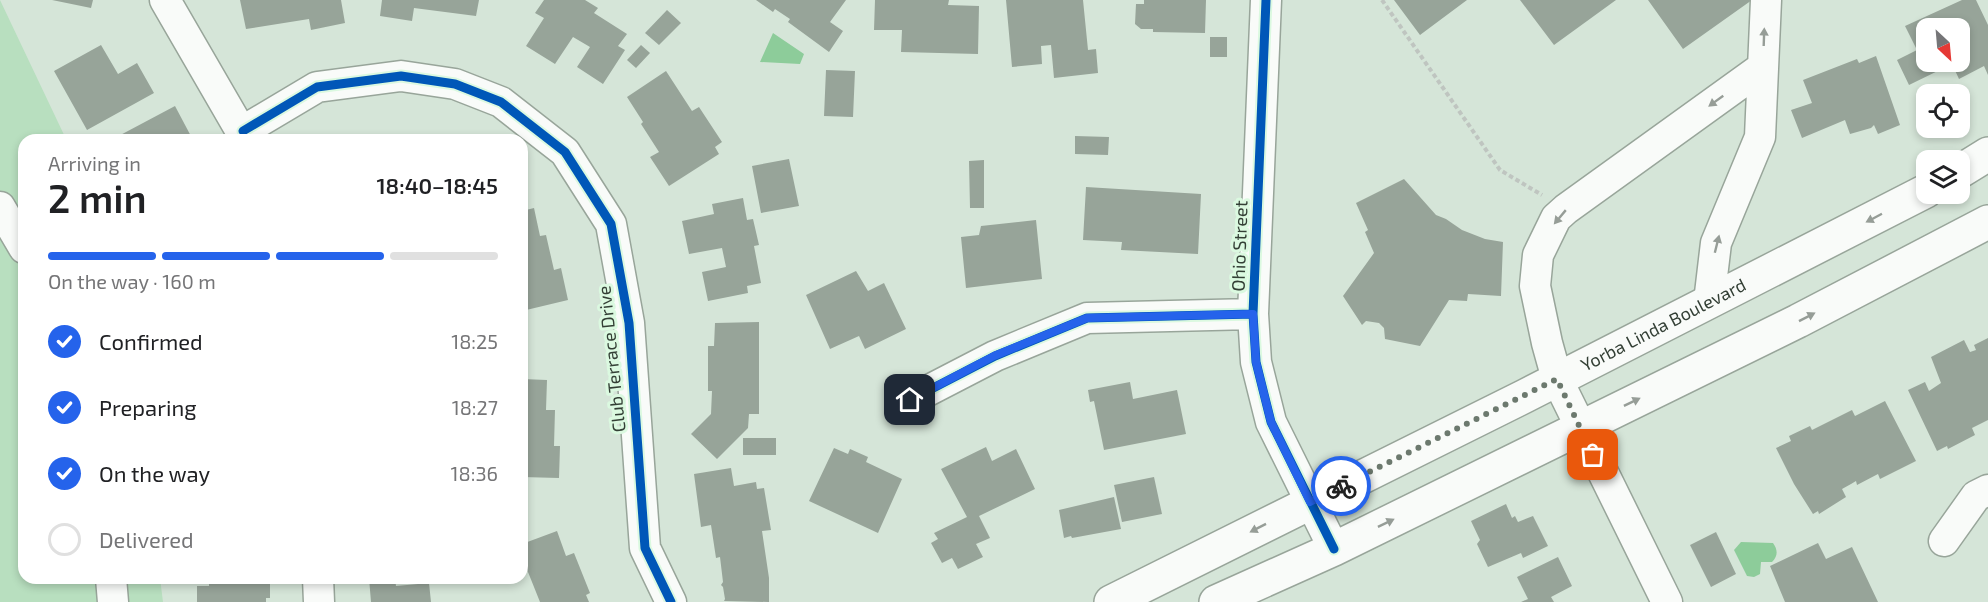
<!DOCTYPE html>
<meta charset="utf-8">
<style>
body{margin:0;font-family:"Exo 2",sans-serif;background:#f2f2f2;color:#202124;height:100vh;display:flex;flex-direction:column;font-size:22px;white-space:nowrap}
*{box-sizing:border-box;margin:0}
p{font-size:20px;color:#757577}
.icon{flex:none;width:33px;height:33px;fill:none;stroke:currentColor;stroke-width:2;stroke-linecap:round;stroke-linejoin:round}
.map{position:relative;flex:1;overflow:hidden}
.drawer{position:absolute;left:18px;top:134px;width:510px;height:450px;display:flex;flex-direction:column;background:#fff;border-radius:18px;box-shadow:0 3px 9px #0003}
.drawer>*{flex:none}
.needle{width:39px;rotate:154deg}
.tools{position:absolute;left:1916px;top:18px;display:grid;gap:12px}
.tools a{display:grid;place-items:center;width:54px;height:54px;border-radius:12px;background:#fff;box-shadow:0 3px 9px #0003;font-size:30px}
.pin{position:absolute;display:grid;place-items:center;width:51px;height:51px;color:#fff;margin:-26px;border-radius:12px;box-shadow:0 3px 9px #0006}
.courier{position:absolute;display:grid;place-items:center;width:60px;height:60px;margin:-30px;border:4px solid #2563eb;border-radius:50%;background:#fff;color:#222;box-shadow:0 2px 8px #0007}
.overview em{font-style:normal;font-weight:600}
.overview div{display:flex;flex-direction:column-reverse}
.overview{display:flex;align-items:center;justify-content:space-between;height:102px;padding:0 30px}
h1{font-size:39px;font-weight:600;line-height:45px}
.bar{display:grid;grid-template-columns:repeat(4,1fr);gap:9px 6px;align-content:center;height:72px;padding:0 30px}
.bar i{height:8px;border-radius:4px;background:#e0e0e0}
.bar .active{background:#2563eb}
.bar p{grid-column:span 4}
ol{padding:0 30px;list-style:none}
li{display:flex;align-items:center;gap:18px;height:66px}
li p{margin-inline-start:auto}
li .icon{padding:6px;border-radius:50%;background:#2563eb;color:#fff;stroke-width:4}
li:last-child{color:#757577}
li i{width:33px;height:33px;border:3px solid #e0e0e0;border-radius:50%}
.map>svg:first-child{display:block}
</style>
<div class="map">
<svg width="1988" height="602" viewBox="0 0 1988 602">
<rect width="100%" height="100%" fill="#d5e5d8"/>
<path fill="#b8dfbf" d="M0 0 66 139 24 140V578H160L163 602H0Z"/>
<path fill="#8dcc9a" d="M773 33 804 54 800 64 760 62Z
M1741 542 1773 543C1778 550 1778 556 1772 562H1761L1760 574 1754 577 1747 576 1734 550Z"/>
<path fill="#97a499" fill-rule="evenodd" d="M52 0H93L91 8Z
M240 0H341L345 23 311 30 309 19 246 29Z
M382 0H479L476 16 414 8 412 21 380 16Z
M544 0H585L598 8 594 13 627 34 618 46 625 50 603 84 577 67 590 47 573 37 555 64 526 46 544 18 535 13Z
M756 0H846L830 22 843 31 829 52 788 22 790 19 775 9 773 12Z
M875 0H949L948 5 979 6 978 54 901 52 902 30H874Z
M1006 0H1083L1088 50 1096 49 1098 73 1054 78 1051 45 1041 46 1042 64 1012 67Z
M1144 0H1206L1205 33 1153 32V29H1141L1135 24 1136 4H1144Z
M1394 0H1467L1420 35Z
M1520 0H1616L1554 45Z
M1648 0H1752L1683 49Z
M1962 0H1976L1988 25V75L1984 66 1959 79 1952 64 1909 85 1897 60 1917 50 1905 26ZM1926 28H1959V62H1926Z
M667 10 681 23 659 45 645 33Z
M1210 37H1227V57H1210Z
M101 45 118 74 137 63 154 93 87 130 54 71Z
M641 45 650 53 636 68 627 60Z
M1876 56 1900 125 1878 134 1874 125 1871 128 1850 134 1845 120 1802 138 1791 110 1812 103 1803 80 1857 59 1859 63Z
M826 70 855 71 853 117 824 116Z
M666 71 692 111 699 107 722 142 715 147 719 154 669 186 650 157 659 152 641 124 643 122 627 97Z
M175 106 193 140H111Z
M1075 136 1109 137 1108 155 1075 154Z
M789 159 799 206 761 213 752 166Z
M984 160V208H970L969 161Z
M1404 179 1436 215 1446 219 1462 230 1485 239 1503 242 1501 296 1468 294 1467 301 1449 300 1420 346 1385 339 1384 328 1379 323 1366 321 1362 325 1343 296 1374 253 1365 232 1368 230 1356 203Z
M1086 187 1201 194 1198 254 1121 250 1122 242 1083 240Z
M743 198 747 220 753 219 759 245 754 246 761 283 747 286 748 293 708 301 702 272 726 267 722 248 689 254 682 221 714 214 712 204Z
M534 208 540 236 546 235 554 270 561 268 568 300 522 311V211Z
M1036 220 1042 279 966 288 961 237 979 235 981 226Z
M856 271 868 291 884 283 906 329 865 349 859 336 830 349 806 295Z
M759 322V414H749L748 428 717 459 691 434 711 414 712 391H708V346H714L715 323Z
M1988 338V420L1972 428 1975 435 1948 449 1947 446 1937 451 1908 390 1925 382 1929 391 1941 383 1931 357 1964 340 1970 352 1976 350 1974 345Z
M522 379 547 380 546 410H555L554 446H560L559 478 522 477Z
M1130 382 1133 399 1177 390 1186 434 1104 450 1094 401 1090 402 1088 390Z
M1885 401 1916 461 1880 479 1878 474 1857 485 1856 481 1851 484 1842 489 1846 497 1819 514 1818 511 1813 514 1794 484 1776 448 1791 441 1789 436 1810 426 1812 430 1852 410 1855 416Z
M743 438H776V455H743Z
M986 447 992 461 1016 449 1035 489 979 516 990 538 976 544 983 557 958 569 952 558 942 563 931 543 938 539 934 533 967 517 941 469Z
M834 448 848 454 850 449 868 457 866 462 902 479 878 533 809 501Z
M731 468 734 486 756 482 757 489 764 488 771 530 762 531 769 578V602L724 601 725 599 723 587 721 585 723 582 720 557 716 558 711 525 701 527 694 474Z
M1154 477 1162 514 1122 522 1114 485Z
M1114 497 1121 529 1072 538 1071 536 1064 538 1059 510Z
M1506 504 1512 518 1515 516 1518 522 1533 516 1548 546 1523 558 1521 553 1488 567 1477 544 1480 540 1471 521Z
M557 531 566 556 574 553 590 593 586 595 589 602H540L522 557V544Z
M1716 532 1736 574 1711 587 1690 545Z
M1818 543 1826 559 1852 547 1878 602H1785L1770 566Z
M1558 557 1572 586 1551 597 1554 602H1521L1528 599 1517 577Z
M209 578H270V598H266V602H197V586H209Z
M369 578H395L396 586 429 583 431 602H371Z"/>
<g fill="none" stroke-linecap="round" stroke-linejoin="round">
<g stroke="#98a59a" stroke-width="33">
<path id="minor" d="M165 0 246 140
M1266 0 1253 314 1256 362 1271 422 1334 549
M243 131 317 87 401 76 455 84 501 102 565 152 611 224 629 323 645 548 671 602
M0 207 24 248
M1709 302 1716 243 1760 137 1766 0
M910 400 995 356 1087 318 1253 314
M1944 541 1976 496 1988 490
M111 578 113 602
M318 578 319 602
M1667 602 1557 379 1547 343 1535 286 1538 255 1556 218 1566 209 1763 67"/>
</g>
<g stroke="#98a59a" stroke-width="36">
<g id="major">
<path d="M1959 172 1988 154"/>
<path id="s1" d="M1111 602 1525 396 1926 191"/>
<path d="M1216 602 1334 549 1798 321 1988 222"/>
</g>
</g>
<path stroke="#bfc5c0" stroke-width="4" stroke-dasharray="4.5 3" stroke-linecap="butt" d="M1382 0 1500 170 1542 195"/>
<use href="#minor" stroke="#f9fbf9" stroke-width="30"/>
<use href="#major" stroke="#f9fbf9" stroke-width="33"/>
<g stroke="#dbf9e0" stroke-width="13">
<path id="cycleway" d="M1266 0 1253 314 1256 362 1271 422 1334 549
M243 131 317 87 401 76 455 84 501 102 565 152 611 224 629 323 645 548 671 602
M910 400 995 356 1087 318 1253 314"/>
</g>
<use href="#cycleway" stroke="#0057b8" stroke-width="9"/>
</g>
<defs><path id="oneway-solid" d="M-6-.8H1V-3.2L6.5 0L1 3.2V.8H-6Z" transform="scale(1.5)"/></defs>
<g fill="#969d97">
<use href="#oneway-solid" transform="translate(1764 37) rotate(-88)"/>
<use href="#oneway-solid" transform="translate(1716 101) rotate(144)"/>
<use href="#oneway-solid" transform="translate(1560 217) rotate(130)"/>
<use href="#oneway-solid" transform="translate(1874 218) rotate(152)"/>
<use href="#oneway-solid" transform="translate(1717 244) rotate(-76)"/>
<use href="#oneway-solid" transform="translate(1807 317) rotate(-27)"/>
<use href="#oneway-solid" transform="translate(1632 402) rotate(-26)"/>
<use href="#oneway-solid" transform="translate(1386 523) rotate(-26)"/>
<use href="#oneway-solid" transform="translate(1258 528) rotate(153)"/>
</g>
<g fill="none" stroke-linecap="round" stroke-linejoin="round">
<path stroke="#6c796e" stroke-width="6" stroke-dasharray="0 10.8" d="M1341 486 1557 379 1593 455"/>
<path stroke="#2563eb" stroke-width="8" d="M910 400 994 356 1087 318 1253 314 1256 362 1271 422 1310 502 1341 486"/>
</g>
<g text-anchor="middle" stroke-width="6" stroke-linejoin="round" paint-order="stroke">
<g font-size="18" fill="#333f35" stroke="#dbf9e0">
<text transform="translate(1240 246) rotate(-88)" y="6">Ohio Street</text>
<text dy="6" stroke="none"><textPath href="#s1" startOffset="618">Yorba Linda Boulevard</textPath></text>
<text transform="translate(612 359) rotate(-96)" y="6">Club Terrace Drive</text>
</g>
</g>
</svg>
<div class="tools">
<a><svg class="needle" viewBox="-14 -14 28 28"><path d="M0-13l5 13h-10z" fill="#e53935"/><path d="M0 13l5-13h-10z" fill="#757577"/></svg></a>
<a><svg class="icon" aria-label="locate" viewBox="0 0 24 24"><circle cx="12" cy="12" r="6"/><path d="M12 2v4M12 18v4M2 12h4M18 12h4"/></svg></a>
<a><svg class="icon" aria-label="layers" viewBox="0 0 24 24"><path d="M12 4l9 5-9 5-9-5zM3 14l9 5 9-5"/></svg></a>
</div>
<div class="pin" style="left:1593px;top:455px;background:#ea580c"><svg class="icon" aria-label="bag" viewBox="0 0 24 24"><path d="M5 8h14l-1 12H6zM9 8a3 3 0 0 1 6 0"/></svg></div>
<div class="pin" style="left:910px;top:400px;background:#1f2937"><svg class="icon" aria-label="home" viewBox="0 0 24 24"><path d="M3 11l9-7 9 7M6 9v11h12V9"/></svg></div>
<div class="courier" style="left:1341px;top:486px"><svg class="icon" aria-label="bike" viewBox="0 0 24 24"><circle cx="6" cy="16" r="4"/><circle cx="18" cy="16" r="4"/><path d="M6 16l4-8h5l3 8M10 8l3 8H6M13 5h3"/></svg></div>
<section class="drawer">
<div class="overview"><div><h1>2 min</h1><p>Arriving in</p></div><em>18:40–18:45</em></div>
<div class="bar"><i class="active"></i><i class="active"></i><i class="active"></i><i></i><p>On the way · 160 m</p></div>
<ol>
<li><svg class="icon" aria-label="check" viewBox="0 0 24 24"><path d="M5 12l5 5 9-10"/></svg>Confirmed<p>18:25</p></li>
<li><svg class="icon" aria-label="check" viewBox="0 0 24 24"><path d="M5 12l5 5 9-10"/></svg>Preparing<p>18:27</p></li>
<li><svg class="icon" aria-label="check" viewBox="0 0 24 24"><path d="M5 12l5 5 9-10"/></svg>On the way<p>18:36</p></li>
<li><i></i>Delivered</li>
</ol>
</section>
</div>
